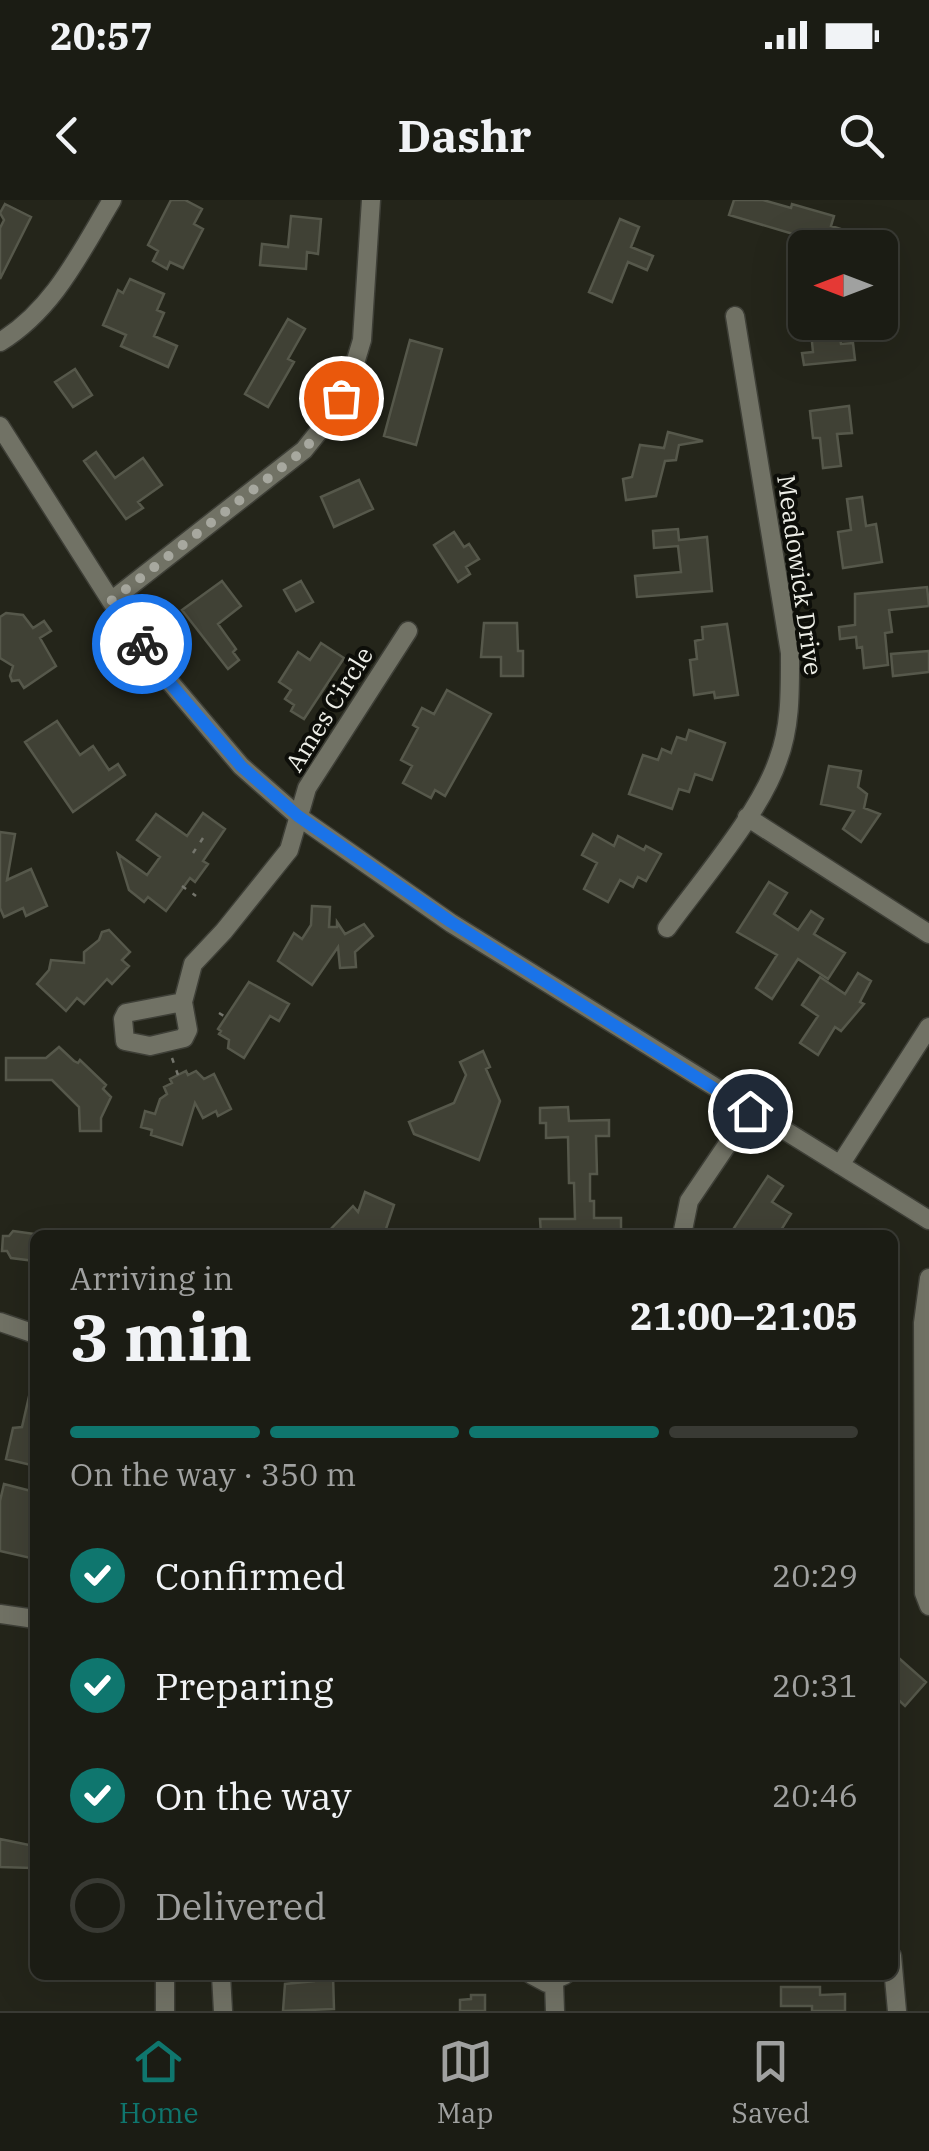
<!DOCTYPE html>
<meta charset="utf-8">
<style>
body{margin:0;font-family:"IBM Plex Serif",serif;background:#282922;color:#f1f3f6;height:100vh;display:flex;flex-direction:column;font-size:38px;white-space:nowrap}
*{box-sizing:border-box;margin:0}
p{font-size:32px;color:#a0a1a0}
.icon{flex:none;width:55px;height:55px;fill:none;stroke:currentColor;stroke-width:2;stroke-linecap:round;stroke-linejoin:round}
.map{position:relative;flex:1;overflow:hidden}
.drawer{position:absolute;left:30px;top:1030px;width:868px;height:750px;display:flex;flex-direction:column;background:#1b1c14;border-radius:15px;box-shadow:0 10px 40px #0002,0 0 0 2px #393a34}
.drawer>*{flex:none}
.needle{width:65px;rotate:270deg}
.tools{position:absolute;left:788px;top:30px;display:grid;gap:20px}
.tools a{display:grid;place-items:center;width:110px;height:110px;border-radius:15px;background:#1b1c14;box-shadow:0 10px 40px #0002,0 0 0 2px #393a34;font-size:50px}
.pin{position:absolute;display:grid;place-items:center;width:85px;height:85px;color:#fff;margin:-42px;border:5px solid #fff;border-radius:50%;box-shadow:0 2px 10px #0007}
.courier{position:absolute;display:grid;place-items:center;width:100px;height:100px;margin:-50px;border:8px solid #1a73e8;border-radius:50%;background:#fff;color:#222;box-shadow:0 2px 12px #0007}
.overview em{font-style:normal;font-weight:700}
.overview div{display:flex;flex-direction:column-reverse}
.overview{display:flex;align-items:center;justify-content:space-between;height:170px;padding:0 40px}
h1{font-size:65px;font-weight:700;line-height:75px}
.bar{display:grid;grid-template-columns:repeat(4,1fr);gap:15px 10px;align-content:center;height:120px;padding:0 40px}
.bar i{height:12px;border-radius:8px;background:#393a34}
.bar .selected{background:#0f766e}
.bar p{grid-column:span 4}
ol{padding:0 40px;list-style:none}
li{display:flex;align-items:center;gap:30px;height:110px}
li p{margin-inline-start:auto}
li .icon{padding:10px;border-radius:50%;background:#0f766e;color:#fff;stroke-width:4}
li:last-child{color:#a0a1a0}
li i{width:55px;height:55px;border:5px solid #393a34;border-radius:50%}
.status{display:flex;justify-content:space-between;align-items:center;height:70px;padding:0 50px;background:#1b1c14;direction:ltr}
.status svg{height:28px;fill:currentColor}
header{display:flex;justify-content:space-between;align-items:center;height:130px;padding:0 40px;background:#1b1c14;font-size:45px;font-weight:700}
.menu{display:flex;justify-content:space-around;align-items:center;height:140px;border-top:2px solid #393a34;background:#1b1c14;font-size:28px;color:#a0a1a0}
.menu a{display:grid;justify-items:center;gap:5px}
.menu .selected{color:#0f766e}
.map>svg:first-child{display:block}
</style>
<div class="status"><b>20:57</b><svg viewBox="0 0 49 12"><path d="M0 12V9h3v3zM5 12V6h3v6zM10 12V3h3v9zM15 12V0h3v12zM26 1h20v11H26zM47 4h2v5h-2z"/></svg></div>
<header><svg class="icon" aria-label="back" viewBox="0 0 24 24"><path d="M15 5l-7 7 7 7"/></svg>Dashr<svg class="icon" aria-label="search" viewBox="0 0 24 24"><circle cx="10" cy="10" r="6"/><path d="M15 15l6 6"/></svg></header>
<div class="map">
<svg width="929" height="1811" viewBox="0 0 929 1811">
<rect width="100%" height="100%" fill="#24251a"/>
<path fill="#404135" stroke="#56584b" stroke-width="2.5" d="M171 0H185L202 9 194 24 203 29 183 68 170 62 167 69 153 61 158 51 148 45Z
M734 0H763L791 8 792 4 834 16 831 26 857 34 853 48H811L812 44 798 40 800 36 729 15Z
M5 4 31 17 0 79V28L4 20 0 13Z
M291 16 321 19 318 54 307 52 306 69 260 65 262 44 288 47Z
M620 19 639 27 631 47 653 56 647 70 628 62 612 102 589 92Z
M130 79 164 94 157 110 164 113 154 136 177 146 168 167 121 146 126 135 103 125 118 90 123 93Z
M288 119 305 129 288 159 294 162 268 207 245 194Z
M810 122H838L841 144 853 143 855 160 804 165 802 153 813 152Z
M410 140 442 149 416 245 384 236Z
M75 169 92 195 73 207 55 182Z
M849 206 852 233 837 234 841 266 823 268 820 238H813L810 211Z
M668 232 703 241 679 245 676 260 665 261 656 296 626 300 623 279 632 277 640 245 664 248Z
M96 252 115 278 143 258 162 285 138 302 143 308 126 319 84 261Z
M359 280 373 309 334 327 321 297Z
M862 297 866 326 876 324 882 362 843 368 838 332 851 330 847 299Z
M678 329 679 340 707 337 712 391 637 397 635 376 681 372 678 346 654 348 653 331Z
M454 332 464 347 469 344 479 359 466 367 470 374 458 382 434 345Z
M222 381 241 406 218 424 236 449 233 452 239 460 228 469 182 410Z
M301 381 313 402 296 411 284 390Z
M927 387 929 406 889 410 892 432 885 433 888 465 864 468 862 447 857 448 856 437 840 439 839 427 855 425V394Z
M6 413 23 415 33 428 44 421 51 431 40 438 56 466 24 488 19 480 12 481 10 476 13 466 0 458V417Z
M484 423H517L518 451H523V476H501V457H481Z
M727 424 738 495 715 498 714 492 694 495 690 460 697 459 695 441 703 439 702 427Z
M321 443 344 458 304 519 291 511 294 505 285 499 291 490 279 482 298 452 310 460Z
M929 451V472L893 476 891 454Z
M447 490 491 514 445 596 435 590 431 598 403 583 412 566 401 560 418 528 413 525 422 508 434 514Z
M57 521 80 555 93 546 109 570 118 564 125 575 73 612 25 542Z
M689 530 725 543 712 580 695 574 689 592 679 589 672 609 629 594 643 555 658 560 662 549 671 553 677 537 686 540Z
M829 566 861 571 858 587 867 594 864 608 880 614 861 642 843 629 854 611 821 604Z
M203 613 225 629 203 661 208 664 195 682 190 678 166 711 148 697 144 702 129 690 118 654 147 675 160 657 137 640 156 614 187 636Z
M0 632 15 634 7 680 31 669 47 706 26 716 23 708 4 717 0 708Z
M593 634 614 646 618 636 644 650 646 646 661 654 646 681 638 677 633 687 620 680 608 702 584 689 597 663 582 655Z
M769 682 787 693 774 714 798 730 811 711 823 719 814 734 845 753 828 779 798 759 772 799 756 788 777 755 737 732Z
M312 706 330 707 329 727H337V722L345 734 364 724 373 736 355 752 356 767 340 768 338 747 312 785 278 761 294 733 302 739 311 725Z
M109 730 130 752 122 760 129 766 112 784 107 779 84 804 77 798 66 811 37 784 49 770 51 760 84 763V752L99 740 102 732Z
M858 773 871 781 860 802 864 804 841 831 835 827 818 855 800 843 818 816 802 805 820 777 845 794Z
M249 782 289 804 279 821 270 816 244 858 228 848 229 840 219 834 221 831 218 829Z
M59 847 74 861 78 863 80 860 106 885 103 889 111 897 101 918V931H80L79 907 52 880H6V858H46Z
M483 851 490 867 486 869 500 901 479 960 414 934 409 922 454 903 466 875 460 862Z
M186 871 188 875 196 871 204 879 214 874 231 909 218 916 216 911 203 918 195 903 182 945 151 935 152 930 141 927 145 911 155 914 160 899 167 894 164 887 172 883 170 879Z
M568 907 569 921 609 920V936H596L597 974H590V1001H594V1018H621V1035H541L540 1019H575L574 983H569L568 937 546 938V923H540V908Z
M768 976 783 986 772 1002 791 1014 778 1035H739L732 1031Z
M365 992 394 1005 384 1035H325L353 1006 358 1012Z
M13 1031 35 1034V1061L11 1058 7 1051H2L3 1036H9Z
M30 1192 35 1193V1266L6 1259 13 1228 22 1227Z
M4 1284 35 1292V1359L0 1351V1301Z
M892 1452 926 1482 905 1506 892 1494Z
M0 1639 34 1646 32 1668 0 1667Z
M314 1775H333L334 1809 283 1811 285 1784 314 1781Z
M781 1787H820V1795L845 1794V1811H812V1806H781Z
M471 1795H485V1811H460V1800L471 1799Z"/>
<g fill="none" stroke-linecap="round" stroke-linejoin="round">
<g stroke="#3e3f37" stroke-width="21">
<path id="minor" d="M0 142C54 109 80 53 112 0
M0 226 111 401 169 481 241 566 299 617 451 723 929 1020
M111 401 304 250 332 215 350 180 362 140 371 0
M747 617 929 734
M667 728C701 681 760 613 778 560 791 526 790 489 790 453L735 116
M183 802 126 813 123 819 125 841 150 846 184 838 188 830 183 802 193 764 224 731 289 650 307 588 408 431
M840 965 929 827
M682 1035 689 1001 750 911
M929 1078 923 1123 924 1393 929 1406
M0 1122 35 1134
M0 1414 35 1419
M892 1756 897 1811
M221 1775 223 1811
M532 1775 547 1783 565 1775
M554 1782 555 1811
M165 1811V1775"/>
</g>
<path stroke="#74756c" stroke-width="2.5" stroke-dasharray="5 8" stroke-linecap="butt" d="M193 653 203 638
M182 686 196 696
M219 813 224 816
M172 858 178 875"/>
<use href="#minor" stroke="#717265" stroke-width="18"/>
</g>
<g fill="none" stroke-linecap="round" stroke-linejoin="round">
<path stroke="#a7a89f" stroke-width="10" stroke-dasharray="0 18" d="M142 444 111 401 304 250 332 216 341 198"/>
<path stroke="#1a73e8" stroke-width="12" d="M142 444 169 482 241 566 298 616 451 722 750 911"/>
</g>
<g text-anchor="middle" stroke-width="8" stroke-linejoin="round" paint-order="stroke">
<g font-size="25" fill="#edeee7" stroke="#0d0e09">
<text transform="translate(800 375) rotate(82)" y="9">Meadowick Drive</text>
<text transform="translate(329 509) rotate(-58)" y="9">Ames Circle</text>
</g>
</g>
</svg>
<div class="tools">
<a><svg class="needle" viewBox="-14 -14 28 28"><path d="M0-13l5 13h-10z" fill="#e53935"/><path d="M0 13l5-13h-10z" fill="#a0a1a0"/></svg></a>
</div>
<div class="pin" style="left:341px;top:198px;background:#ea580c"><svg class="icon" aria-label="bag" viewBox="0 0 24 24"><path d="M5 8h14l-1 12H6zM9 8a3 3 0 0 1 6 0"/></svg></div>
<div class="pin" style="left:750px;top:911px;background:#1f2937"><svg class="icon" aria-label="home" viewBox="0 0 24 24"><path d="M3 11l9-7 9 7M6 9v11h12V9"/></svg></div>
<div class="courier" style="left:142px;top:444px"><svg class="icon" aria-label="bike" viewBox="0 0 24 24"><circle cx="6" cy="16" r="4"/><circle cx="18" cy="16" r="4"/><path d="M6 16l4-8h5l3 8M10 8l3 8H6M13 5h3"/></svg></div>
<section class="drawer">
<div class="overview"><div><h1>3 min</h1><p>Arriving in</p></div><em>21:00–21:05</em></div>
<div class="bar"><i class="selected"></i><i class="selected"></i><i class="selected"></i><i></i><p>On the way · 350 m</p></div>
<ol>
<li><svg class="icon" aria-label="check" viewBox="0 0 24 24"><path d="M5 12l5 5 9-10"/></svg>Confirmed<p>20:29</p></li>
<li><svg class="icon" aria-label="check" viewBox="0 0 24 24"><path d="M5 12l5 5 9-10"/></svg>Preparing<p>20:31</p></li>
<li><svg class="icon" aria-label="check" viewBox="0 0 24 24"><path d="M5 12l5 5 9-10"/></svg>On the way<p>20:46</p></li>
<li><i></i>Delivered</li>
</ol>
</section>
</div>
<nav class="menu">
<a class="selected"><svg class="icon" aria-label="home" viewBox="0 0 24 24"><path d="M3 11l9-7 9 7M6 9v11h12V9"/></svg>Home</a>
<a><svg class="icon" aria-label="map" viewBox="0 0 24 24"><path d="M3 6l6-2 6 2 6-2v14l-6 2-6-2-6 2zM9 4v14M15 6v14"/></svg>Map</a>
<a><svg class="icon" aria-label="saved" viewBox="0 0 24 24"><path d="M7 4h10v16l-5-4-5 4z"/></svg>Saved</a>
</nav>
